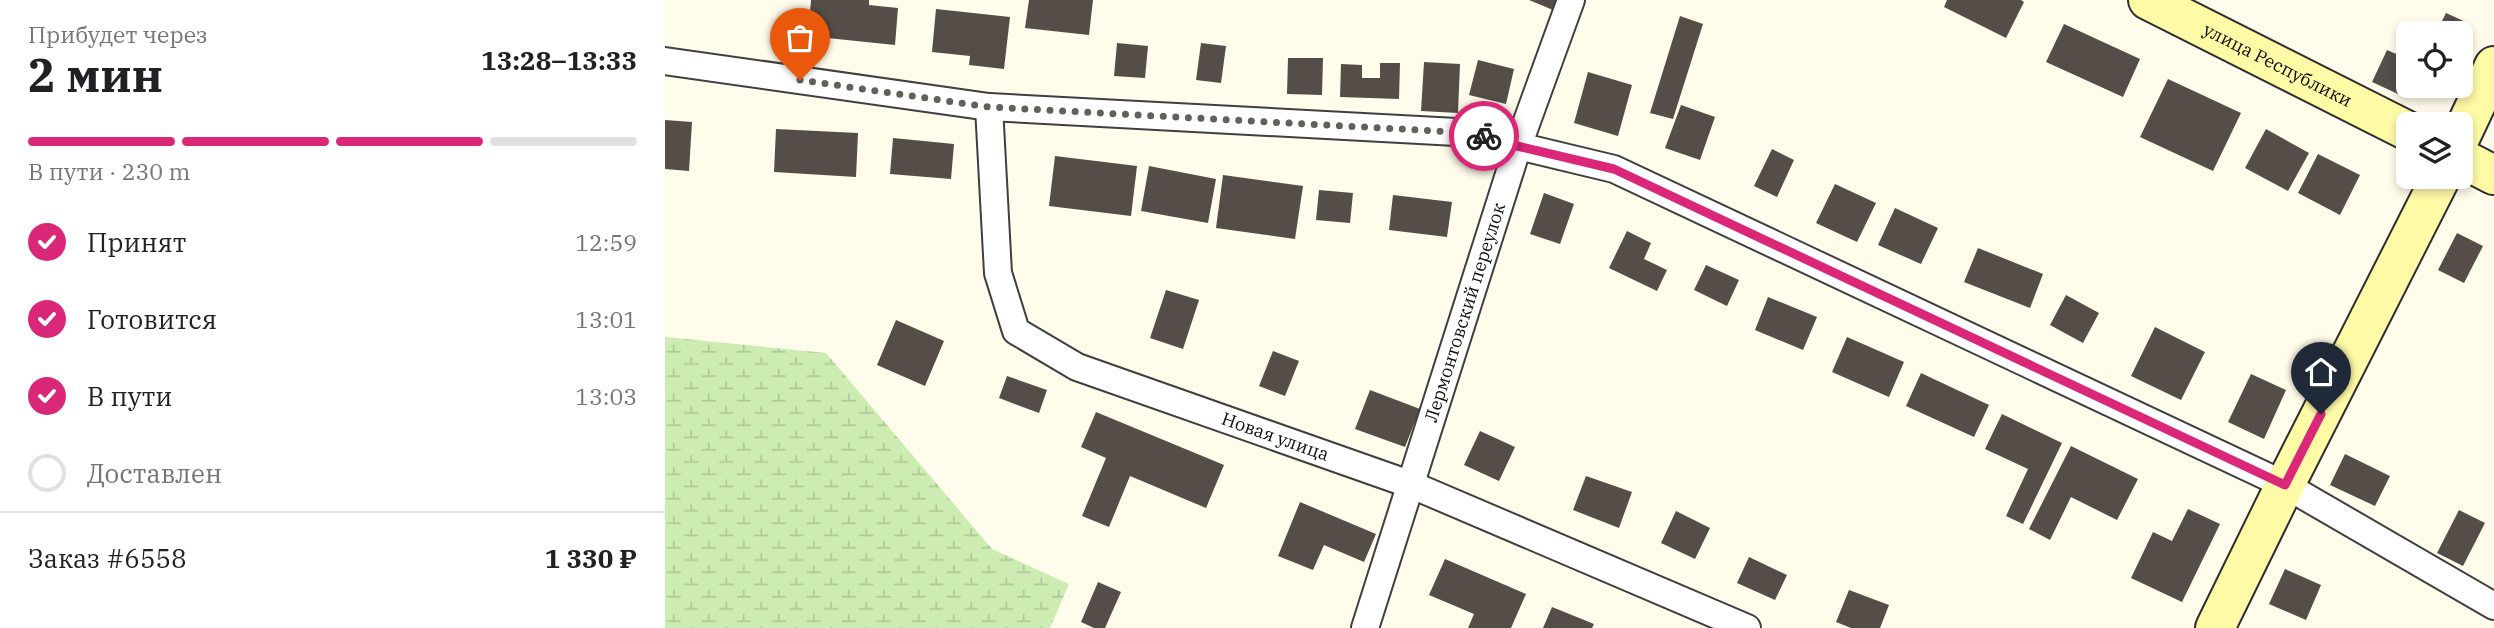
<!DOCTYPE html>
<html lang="ru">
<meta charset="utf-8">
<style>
body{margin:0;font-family:"IBM Plex Serif",serif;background:#f6f6f6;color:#202124;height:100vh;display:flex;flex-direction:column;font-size:26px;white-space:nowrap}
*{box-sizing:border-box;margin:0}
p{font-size:23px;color:#757577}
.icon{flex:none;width:38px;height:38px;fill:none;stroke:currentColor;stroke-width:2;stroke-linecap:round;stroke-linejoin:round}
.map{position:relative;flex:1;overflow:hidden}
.sheet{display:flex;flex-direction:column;background:#fff;width:665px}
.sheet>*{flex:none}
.fabs{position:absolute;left:1731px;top:21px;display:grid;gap:14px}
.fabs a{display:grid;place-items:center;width:77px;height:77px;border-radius:10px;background:#fff;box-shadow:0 4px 10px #0003;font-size:35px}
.pin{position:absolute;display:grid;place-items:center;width:60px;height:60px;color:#fff;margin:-72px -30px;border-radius:50% 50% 50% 0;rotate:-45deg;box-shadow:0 0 7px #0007}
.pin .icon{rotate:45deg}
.courier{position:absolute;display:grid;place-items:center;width:70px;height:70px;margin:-35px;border:5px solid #db2777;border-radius:50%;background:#fff;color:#222;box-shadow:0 2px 9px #0007}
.summary em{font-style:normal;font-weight:800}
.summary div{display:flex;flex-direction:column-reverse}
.summary{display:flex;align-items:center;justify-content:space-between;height:119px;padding:0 28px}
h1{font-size:46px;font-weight:800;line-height:52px}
.bar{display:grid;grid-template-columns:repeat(4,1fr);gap:10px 7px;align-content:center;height:84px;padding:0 28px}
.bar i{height:9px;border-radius:5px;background:#e0e0e0}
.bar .current{background:#db2777}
.bar p{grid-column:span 4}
.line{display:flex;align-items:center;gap:18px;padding:0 28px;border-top:2px solid #e0e0e0}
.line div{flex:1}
ol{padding:0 28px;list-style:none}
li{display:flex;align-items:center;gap:21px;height:77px}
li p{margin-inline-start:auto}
li .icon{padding:7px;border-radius:50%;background:#db2777;color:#fff;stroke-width:4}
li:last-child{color:#757577}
li i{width:38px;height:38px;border:4px solid #e0e0e0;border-radius:50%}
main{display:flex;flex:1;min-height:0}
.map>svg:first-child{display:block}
</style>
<main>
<section class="sheet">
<div class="summary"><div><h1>2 мин</h1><p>Прибудет через</p></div><em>13:28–13:33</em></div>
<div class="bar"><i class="current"></i><i class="current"></i><i class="current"></i><i></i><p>В пути · 230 m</p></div>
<ol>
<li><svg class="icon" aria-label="check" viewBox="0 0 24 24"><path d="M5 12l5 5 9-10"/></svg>Принят<p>12:59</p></li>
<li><svg class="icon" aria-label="check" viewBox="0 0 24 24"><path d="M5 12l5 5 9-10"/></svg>Готовится<p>13:01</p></li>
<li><svg class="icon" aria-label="check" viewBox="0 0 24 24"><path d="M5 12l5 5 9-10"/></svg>В пути<p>13:03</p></li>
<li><i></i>Доставлен</li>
</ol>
<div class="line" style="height:91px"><div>Заказ #6558</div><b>1 330 ₽</b></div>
</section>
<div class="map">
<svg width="1829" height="628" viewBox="0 0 1829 628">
<defs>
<pattern id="wetland-marsh" width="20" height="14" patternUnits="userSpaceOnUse" patternTransform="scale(1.75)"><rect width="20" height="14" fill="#cdecb2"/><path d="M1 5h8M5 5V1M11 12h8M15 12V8" fill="none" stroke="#afc998"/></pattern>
</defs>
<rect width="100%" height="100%" fill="#fffceb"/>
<path fill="url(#wetland-marsh)" d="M0 337 161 353 327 549 404 584 385 628H0Z"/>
<path fill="#554e48" d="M146 0H204V5L233 8 230 45 143 36Z
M364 0H428L424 35 360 28Z
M864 0H893L888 10Z
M1282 0H1356L1359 2 1341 38 1279 7Z
M271 9 345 17 339 69 304 65 305 56 267 52Z
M1781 13 1803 23 1796 38V33H1771Z
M1015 16 1038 24 1008 119 985 113Z
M1399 24 1475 59 1458 97 1381 62Z
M452 43 483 46 480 78 449 76Z
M536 43 561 46 556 83 531 80Z
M1722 50 1743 59V78L1741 77 1733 94 1707 82Z
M623 58H658L657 95 622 94Z
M813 60 849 69 841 104 804 95Z
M759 62 795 64 793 113 756 111Z
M715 63H735L734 99 675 97 676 64 697 65V78H715Z
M923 72 967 85 953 136 909 123Z
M1503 79 1576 113 1548 171 1475 137Z
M1016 105 1050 117 1035 160 1000 148Z
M0 120 27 122 24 171 0 169Z
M111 129 193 133 191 177 109 172Z
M1601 129 1644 153 1623 191 1580 168Z
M228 138 289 144 286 179 225 174Z
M1107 149 1129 160 1112 197 1089 186Z
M1653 154 1695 175 1675 215 1633 193Z
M390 156 472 166 466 216 384 206Z
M484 166 551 179 543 223 476 211Z
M558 175 638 186 630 239 551 228Z
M1170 184 1211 203 1192 242 1151 223Z
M654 190 688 193 685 223 651 220Z
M879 193 909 204 895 244 865 234Z
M728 195 787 202 782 237 724 230Z
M1230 208 1273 228 1256 264 1213 245Z
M962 231 986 243 979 259 1002 270 992 291 944 268Z
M1792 233 1818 246 1799 283 1773 270Z
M1313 248 1378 274 1365 308 1299 282Z
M1041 265 1074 280 1062 306 1029 290Z
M501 290 534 300 518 349 485 338Z
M1401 295 1434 313 1418 343 1385 325Z
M1103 297 1152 317 1138 350 1090 330Z
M231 320 279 341 260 386 212 365Z
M1490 327 1540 352 1516 400 1466 376Z
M1182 337 1239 362 1224 397 1167 372Z
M608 351 634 361 620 396 594 386Z
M1256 373 1324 405 1309 437 1241 406Z
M1586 374 1621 390 1599 439 1563 422Z
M342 376 382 390 374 413 334 398Z
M705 390 755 409 740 447 690 429Z
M431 412 559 465 541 508 465 476 444 527 417 516 441 458 416 447Z
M1337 414 1397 443 1358 524 1341 516 1363 469 1320 449Z
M815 431 850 447 834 481 799 465Z
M1406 446 1473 479 1452 520 1406 497 1385 540 1364 529Z
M1680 454 1725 476 1710 506 1665 485Z
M921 476 967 492 954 528 908 510Z
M635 502 711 534 699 562 659 545 648 570 613 556Z
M1523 509 1555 524 1517 602 1466 578 1488 532 1507 541Z
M1794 510 1820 523 1798 566 1772 553Z
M1011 511 1045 528 1030 559 996 543Z
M1084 557 1122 575 1110 600 1072 583Z
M780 559 861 594 846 628H803L809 614 764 595Z
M1620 569 1656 585 1641 620 1604 604Z
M433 582 456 592 440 628H429L416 622Z
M1184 590 1224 605 1215 628H1186L1171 622Z
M887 607 929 624 927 628H878Z"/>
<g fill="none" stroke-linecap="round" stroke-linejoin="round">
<g stroke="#3f3f3f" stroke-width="30">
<g id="street">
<path d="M0 61 324 107 810 133 853 146 949 169 1620 485 1829 606"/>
<path id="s1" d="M324 107 333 273 351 331 412 367 747 485 1082 628"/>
<path id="s2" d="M700 628 853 146 906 0"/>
</g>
</g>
<g stroke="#2e2e2e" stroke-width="42">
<g id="secondary">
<path id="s3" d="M1483 0 1743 131"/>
<path d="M1796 136 1829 66"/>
<path d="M1796 158 1829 175"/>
<path d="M1550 628 1620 485 1776 177"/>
</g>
</g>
<use href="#street" stroke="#fff" stroke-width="26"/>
<use href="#secondary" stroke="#fffaa6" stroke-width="38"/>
</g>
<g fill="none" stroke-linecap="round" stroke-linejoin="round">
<path stroke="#61605a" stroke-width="7" stroke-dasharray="0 12.6" d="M135 80 324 107 810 133 819 136"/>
<path stroke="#db2777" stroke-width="9" d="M819 136 852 146 949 169 1620 485 1656 414"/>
</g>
<g text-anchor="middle" stroke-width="7" stroke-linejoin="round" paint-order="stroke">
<g font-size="18" fill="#0c0c0c" stroke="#fff">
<text dy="6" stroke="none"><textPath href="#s3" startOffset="145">улица Республики</textPath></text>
<text dy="6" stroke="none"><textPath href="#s2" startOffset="331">Лермонтовский переулок</textPath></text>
<text dy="6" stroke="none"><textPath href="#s1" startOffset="508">Новая улица</textPath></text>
</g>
</g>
</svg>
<div class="fabs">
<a><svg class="icon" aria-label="locate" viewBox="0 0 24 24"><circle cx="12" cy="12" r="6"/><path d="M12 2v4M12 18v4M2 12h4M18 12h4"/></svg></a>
<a><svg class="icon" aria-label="layers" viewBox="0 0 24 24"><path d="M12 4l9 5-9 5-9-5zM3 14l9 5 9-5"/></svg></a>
</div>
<div class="pin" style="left:135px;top:80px;background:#ea580c"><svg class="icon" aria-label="bag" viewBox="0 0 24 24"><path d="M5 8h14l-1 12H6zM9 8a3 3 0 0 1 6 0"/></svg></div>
<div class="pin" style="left:1656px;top:414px;background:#1f2937"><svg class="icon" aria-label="home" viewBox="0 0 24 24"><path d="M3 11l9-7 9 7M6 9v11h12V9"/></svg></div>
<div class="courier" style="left:819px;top:136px"><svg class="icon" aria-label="bike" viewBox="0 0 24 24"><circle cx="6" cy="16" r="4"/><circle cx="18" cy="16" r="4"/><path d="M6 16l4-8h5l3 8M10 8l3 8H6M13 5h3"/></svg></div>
</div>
</main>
